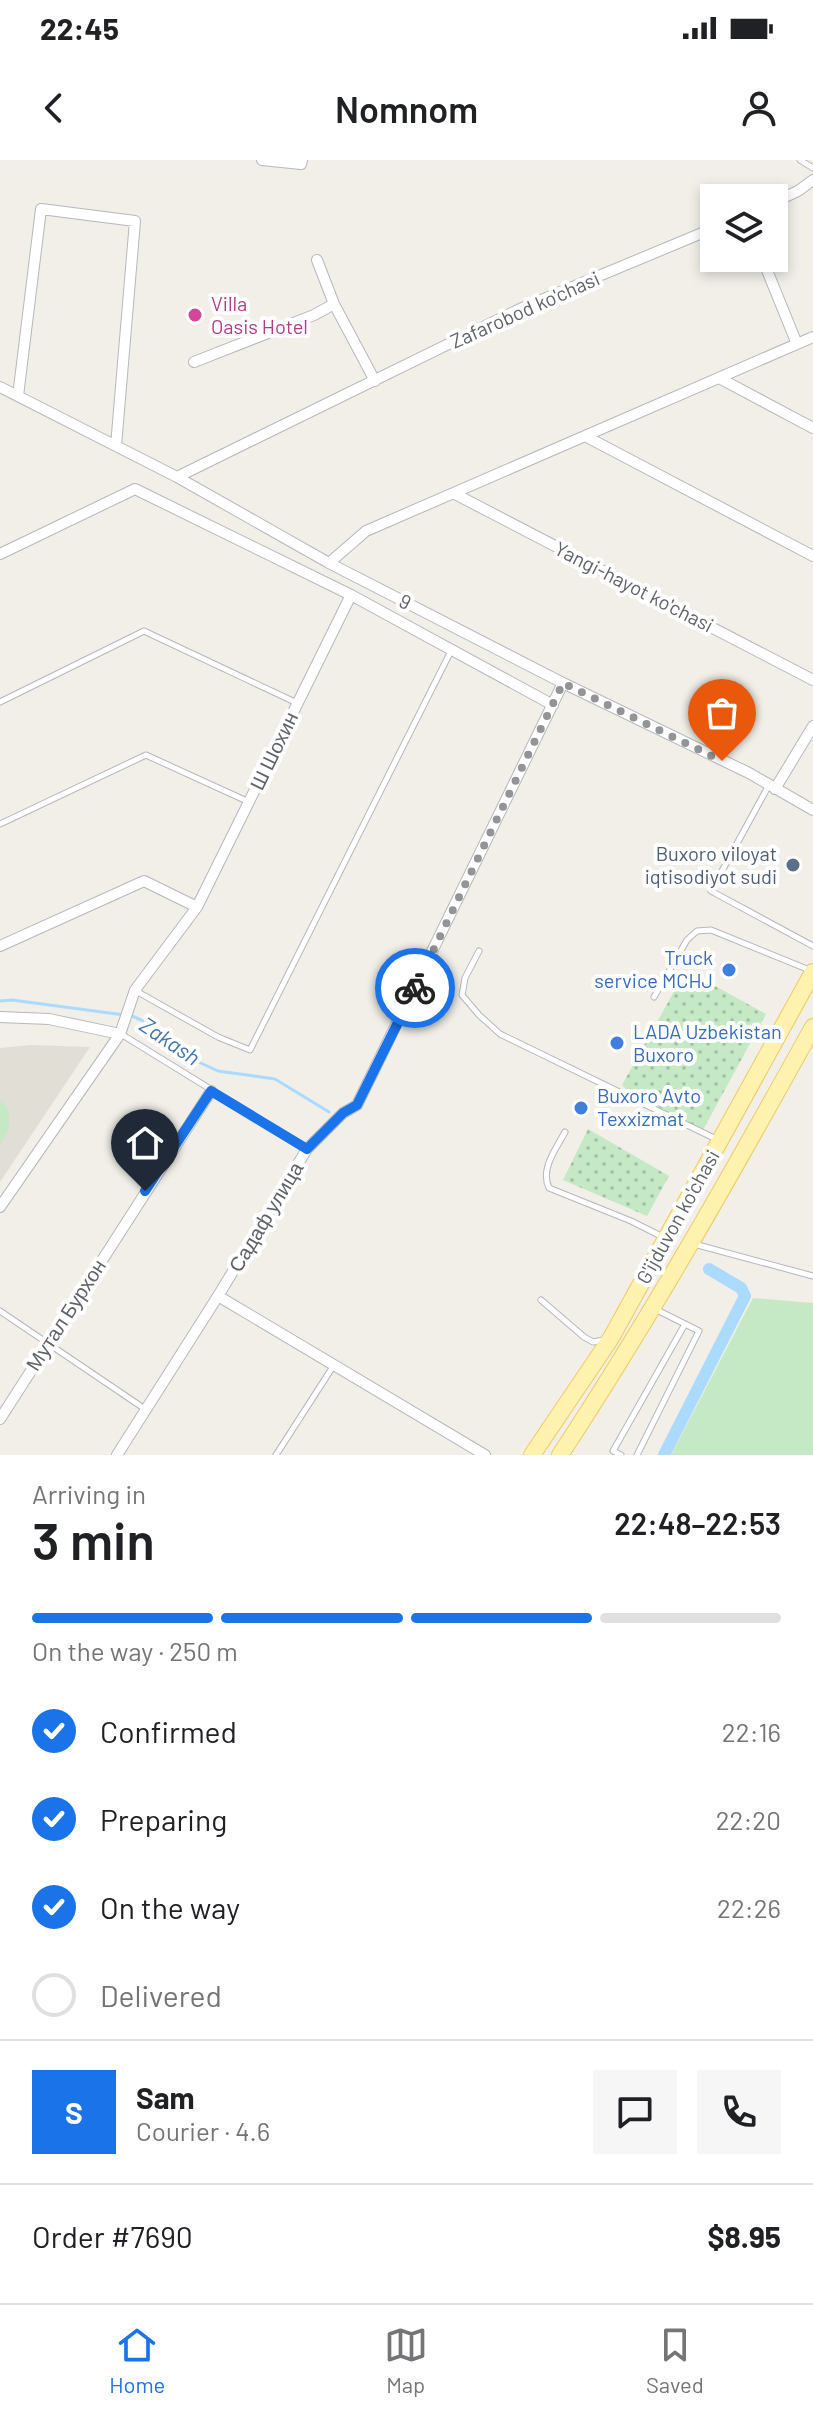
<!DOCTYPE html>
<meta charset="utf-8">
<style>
body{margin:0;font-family:Barlow,sans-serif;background:#f6f6f6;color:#202124;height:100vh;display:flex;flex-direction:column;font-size:30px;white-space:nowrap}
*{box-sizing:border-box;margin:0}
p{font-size:26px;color:#757577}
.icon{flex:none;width:44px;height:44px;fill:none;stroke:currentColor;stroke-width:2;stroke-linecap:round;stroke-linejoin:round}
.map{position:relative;height:1295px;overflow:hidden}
.details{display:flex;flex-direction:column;background:#fff;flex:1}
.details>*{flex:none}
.controls{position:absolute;left:700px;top:24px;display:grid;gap:16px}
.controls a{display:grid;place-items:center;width:88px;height:88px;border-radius:0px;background:#fff;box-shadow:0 4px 12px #0003;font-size:40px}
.pin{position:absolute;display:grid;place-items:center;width:68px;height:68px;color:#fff;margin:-82px -34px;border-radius:50% 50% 50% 0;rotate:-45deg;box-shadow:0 0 8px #0007}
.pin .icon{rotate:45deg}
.courier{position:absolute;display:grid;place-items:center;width:80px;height:80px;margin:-40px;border:6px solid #1a73e8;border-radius:50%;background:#fff;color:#222;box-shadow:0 2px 10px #0007}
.head em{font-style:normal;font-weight:600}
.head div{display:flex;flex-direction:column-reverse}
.head{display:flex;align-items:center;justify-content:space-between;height:136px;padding:0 32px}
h1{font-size:52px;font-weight:600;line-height:60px}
.bar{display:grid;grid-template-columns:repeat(4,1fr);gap:12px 8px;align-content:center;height:96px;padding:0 32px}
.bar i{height:10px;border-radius:6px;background:#e0e0e0}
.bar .on{background:#1a73e8}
.bar p{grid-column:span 4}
.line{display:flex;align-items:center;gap:20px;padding:0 32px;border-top:2px solid #e0e0e0}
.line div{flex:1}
.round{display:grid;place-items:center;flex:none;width:84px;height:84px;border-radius:0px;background:#f6f6f6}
ol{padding:0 32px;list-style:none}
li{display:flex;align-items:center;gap:24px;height:88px}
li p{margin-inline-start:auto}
li .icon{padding:8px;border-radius:50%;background:#1a73e8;color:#fff;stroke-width:4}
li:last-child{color:#757577}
li i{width:44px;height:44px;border:4px solid #e0e0e0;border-radius:50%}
.status{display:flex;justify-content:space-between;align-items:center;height:56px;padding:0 40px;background:#fff;direction:ltr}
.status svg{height:22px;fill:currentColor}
header{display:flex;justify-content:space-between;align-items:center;height:104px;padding:0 32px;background:#fff;font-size:36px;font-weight:600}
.menu{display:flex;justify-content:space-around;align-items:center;height:112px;border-top:2px solid #e0e0e0;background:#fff;font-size:22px;color:#757577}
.menu a{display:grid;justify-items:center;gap:4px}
.menu .on{color:#1a73e8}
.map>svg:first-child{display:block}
</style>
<div class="status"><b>22:45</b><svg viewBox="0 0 49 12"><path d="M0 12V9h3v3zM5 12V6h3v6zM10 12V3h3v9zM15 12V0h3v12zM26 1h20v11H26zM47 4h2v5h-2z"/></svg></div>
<header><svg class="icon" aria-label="back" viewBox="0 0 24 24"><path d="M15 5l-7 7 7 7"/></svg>Nomnom<svg class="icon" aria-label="person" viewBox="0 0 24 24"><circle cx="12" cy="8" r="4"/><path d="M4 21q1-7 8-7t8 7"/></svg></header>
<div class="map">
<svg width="813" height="1295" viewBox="0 0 813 1295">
<defs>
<pattern id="grass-dots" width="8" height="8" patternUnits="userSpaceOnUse" patternTransform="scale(2)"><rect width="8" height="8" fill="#c5e8c5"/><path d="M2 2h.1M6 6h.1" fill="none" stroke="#a3c0a4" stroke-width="1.8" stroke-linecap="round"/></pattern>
</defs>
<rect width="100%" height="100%" fill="#f1efe8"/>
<path fill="#e1ded6" d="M30 885 90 887 0 1022V888Z"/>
<path fill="url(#grass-dots)" d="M686 810 766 854 703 970 629 932 622 925Z
M588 969 669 1016 647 1056 563 1020Z"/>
<path fill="#c5e8c5" d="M0 940 9 950V969L0 985Z
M753 1138 813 1143V1295H671Z"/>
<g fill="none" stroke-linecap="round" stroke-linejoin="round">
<path stroke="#aadaff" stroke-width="3" d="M0 841 12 840 132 856 153 865 190 898 218 911 275 919 329 952"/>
<path stroke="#aadaff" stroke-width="12" d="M664 1295 745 1136 741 1128 709 1109"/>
<g stroke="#b5b8bc" stroke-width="7">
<path id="service" d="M800 0 813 8
M0 542 144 471 297 543
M769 625 711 731 813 786
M0 664 146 595 249 642
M479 791 465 818 462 835 479 855 500 874 716 979
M136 831 218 877 250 890 452 489
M654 837 687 780 697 771 711 770 812 811
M121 874 306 988
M565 972C556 989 540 1009 549 1028L631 1061 661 1076
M694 1084 813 1116
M541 1140 584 1177 593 1182 604 1180
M0 1151 145 1249
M276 1295 334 1205
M621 1295 613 1291 685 1164
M637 1295 699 1171 655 1149"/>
</g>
<g stroke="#b5b8bc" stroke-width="12">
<path id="minor" d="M262 0 301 4 302 0
M774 42 798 31 813 20
M762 98 797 184
M317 100 334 144 375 221
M194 202 314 155 334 144
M721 219 813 268
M0 227 177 317 329 403 563 523 749 613 813 650
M18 236 41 49 135 61 116 286
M585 276 813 396
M177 317 522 148 714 68
M455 334 813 520
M0 394 135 329 351 435 553 545
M329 403 366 371 813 177
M775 629 813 566
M0 786 144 721 197 747
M0 857 49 859 120 874
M0 1047 120 874 135 830 197 747 351 435
M218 1136 485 1295
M0 1259 211 931
M117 1295 218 1136 307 989 343 953 357 945 563 523"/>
</g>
<g stroke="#f2c960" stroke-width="18">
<path id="primary" d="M532 1295 611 1178 813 812
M560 1295C652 1155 732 1013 813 867"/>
</g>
<use href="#service" stroke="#fff" stroke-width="5"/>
<use href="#minor" stroke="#fff" stroke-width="10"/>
<use href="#primary" stroke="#fff2af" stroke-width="16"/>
</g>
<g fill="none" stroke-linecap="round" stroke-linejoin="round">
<path stroke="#929495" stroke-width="8" stroke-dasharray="0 14.4" d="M415 828 563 523 722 601"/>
<path stroke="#1a73e8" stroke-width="10" d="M145 1031 211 931 307 989 343 953 357 945 415 828"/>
</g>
<circle fill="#d1479c" stroke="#fff" stroke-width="3" cx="195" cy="155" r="8"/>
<circle fill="#5c6f8a" stroke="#fff" stroke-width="3" cx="793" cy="705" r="8"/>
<g fill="#3f7fe0" stroke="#fff" stroke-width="3">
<circle cx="729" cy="810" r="8"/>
<circle cx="617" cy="883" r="8"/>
<circle cx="581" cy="948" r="8"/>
</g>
<g text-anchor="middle" stroke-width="8" stroke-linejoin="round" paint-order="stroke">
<g font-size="20" fill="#b23c85" stroke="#fff" text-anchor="start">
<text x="211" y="151">Villa<tspan x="211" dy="23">Oasis Hotel</tspan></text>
</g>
<g font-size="20" fill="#5f6368" stroke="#fff">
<text transform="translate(525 150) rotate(-24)" y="7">Zafarobod ko'chasi</text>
<text transform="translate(634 427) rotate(27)" y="7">Yangi-hayot ko'chasi</text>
<text transform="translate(405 442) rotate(27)" y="7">9</text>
<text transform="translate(274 591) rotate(-64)" y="7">Ш Шохин</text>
<text transform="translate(266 1057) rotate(-59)" y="7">Садаф улица</text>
<text transform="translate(678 1057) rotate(-61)" y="7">G'ijduvon ko'chasi</text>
<text transform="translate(66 1155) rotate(-57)" y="7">Мутал Бурхон</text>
</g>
<g font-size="20" fill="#4e5e75" stroke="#fff" text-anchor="end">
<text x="777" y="701">Buxoro viloyat<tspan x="777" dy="23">iqtisodiyot sudi</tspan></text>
</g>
<g font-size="20" fill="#366cbe" stroke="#fff" text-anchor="start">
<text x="713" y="805" text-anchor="end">Truck<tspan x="713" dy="23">service MCHJ</tspan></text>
<text x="633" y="879">LADA Uzbekistan<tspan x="633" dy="23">Buxoro</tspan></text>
<text x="597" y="943">Buxoro Avto<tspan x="597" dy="23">Texxizmat</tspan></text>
</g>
<g font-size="22" font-style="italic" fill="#4174aa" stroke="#fff">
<text transform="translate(170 881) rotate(34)" y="8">Zakash</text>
</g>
</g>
</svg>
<div class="controls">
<a><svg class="icon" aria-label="layers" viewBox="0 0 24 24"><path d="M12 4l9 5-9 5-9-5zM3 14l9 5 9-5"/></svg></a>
</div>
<div class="pin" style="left:722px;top:601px;background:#ea580c"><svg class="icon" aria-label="bag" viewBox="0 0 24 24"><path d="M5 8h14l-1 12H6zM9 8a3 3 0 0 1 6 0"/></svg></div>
<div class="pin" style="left:145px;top:1031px;background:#1f2937"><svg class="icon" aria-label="home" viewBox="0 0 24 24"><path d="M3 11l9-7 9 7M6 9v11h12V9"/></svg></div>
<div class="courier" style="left:415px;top:828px"><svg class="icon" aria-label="bike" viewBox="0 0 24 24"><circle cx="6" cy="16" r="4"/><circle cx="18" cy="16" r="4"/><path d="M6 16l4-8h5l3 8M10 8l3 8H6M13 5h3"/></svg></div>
</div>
<section class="details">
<div class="head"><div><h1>3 min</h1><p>Arriving in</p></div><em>22:48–22:53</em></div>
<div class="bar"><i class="on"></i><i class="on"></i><i class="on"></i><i></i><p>On the way · 250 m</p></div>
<ol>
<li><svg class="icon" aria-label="check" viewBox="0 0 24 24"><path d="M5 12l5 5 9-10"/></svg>Confirmed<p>22:16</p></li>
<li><svg class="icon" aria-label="check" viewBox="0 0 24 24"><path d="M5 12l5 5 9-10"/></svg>Preparing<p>22:20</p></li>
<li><svg class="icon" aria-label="check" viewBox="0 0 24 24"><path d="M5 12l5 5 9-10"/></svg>On the way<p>22:26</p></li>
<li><i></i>Delivered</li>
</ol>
<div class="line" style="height:144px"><b class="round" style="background:#1a73e8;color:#fff">S</b><div><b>Sam</b><p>Courier · 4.6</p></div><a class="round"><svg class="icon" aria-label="chat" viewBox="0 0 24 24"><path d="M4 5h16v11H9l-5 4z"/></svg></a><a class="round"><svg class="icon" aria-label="phone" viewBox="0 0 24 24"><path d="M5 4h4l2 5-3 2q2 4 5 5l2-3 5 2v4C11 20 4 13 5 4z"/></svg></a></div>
<div class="line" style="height:104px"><div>Order #7690</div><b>$8.95</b></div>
</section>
<nav class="menu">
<a class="on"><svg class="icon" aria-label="home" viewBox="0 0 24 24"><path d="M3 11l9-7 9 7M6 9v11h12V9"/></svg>Home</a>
<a><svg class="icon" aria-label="map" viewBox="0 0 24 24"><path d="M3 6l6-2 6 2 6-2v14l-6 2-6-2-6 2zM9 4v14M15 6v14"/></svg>Map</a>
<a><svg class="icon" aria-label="saved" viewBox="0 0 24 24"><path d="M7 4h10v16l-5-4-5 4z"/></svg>Saved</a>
</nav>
